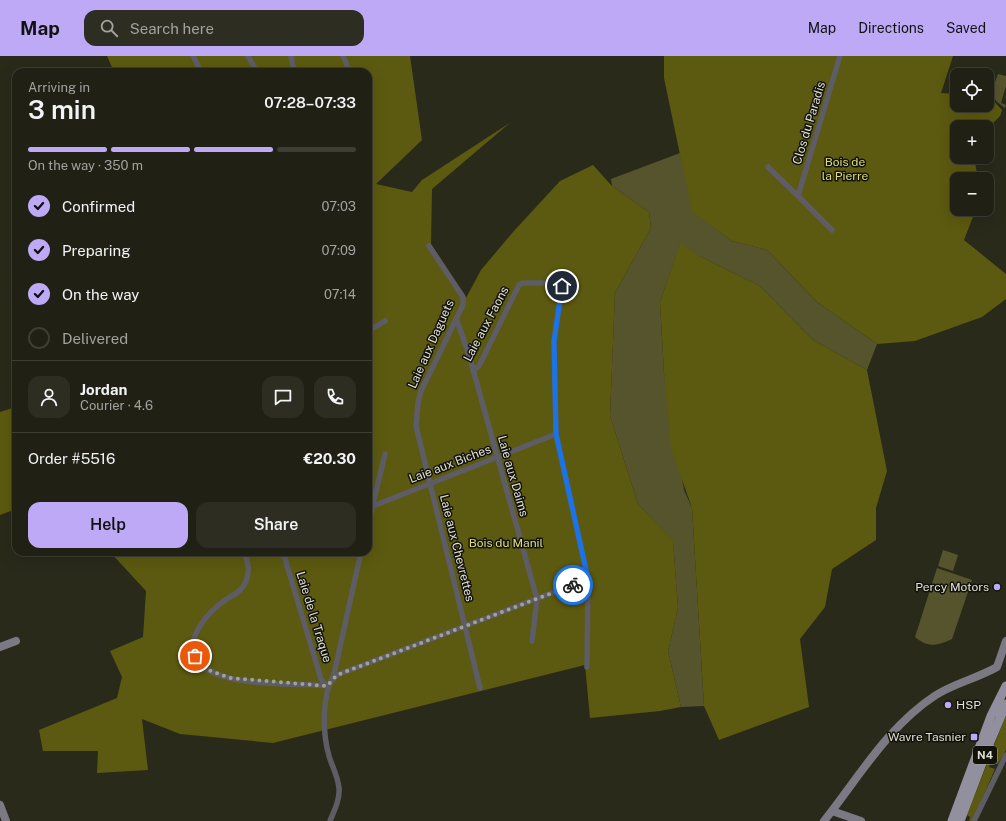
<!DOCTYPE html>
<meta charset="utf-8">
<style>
body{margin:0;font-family:"Public Sans",sans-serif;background:#2d2d22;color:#f1f3f6;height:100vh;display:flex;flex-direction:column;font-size:15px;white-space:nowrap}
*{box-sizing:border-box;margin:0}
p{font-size:13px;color:#a2a3a0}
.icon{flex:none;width:22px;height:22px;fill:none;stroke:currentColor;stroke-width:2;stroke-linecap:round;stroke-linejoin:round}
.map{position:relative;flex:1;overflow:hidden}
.panel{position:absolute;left:12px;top:12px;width:360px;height:488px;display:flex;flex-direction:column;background:#202014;border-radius:12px;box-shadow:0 4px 16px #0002,0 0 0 1px #3d3e34}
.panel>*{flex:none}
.buttons{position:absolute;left:950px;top:12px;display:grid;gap:8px}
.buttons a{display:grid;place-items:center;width:44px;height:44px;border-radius:8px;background:#202014;box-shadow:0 4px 16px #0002,0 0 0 1px #3d3e34;font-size:20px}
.pin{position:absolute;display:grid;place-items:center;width:34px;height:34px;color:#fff;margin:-17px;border:2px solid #fff;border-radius:50%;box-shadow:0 1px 4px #0007}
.courier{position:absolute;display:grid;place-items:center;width:40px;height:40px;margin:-20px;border:3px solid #1a73e8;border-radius:50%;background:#fff;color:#222;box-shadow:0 1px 5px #0007}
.head em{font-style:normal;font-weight:600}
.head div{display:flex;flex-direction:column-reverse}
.head{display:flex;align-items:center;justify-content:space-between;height:68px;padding:0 16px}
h1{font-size:26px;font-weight:600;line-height:30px}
.bar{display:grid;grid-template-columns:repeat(4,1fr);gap:6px 4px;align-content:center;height:48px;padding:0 16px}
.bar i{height:5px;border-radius:3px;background:#3d3e34}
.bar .selected{background:#bda9f5}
.bar p{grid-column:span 4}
.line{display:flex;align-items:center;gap:10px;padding:0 16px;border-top:1px solid #3d3e34}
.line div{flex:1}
.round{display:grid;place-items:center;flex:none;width:42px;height:42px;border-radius:12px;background:#2d2d22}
ol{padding:0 16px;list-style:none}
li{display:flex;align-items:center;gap:12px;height:44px}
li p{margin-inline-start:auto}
li .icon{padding:4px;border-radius:50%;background:#bda9f5;color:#111;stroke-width:4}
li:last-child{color:#a2a3a0}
li i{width:22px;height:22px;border:2px solid #3d3e34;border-radius:50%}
.cta{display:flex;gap:8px;margin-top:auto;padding:8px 16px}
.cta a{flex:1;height:46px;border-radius:12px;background:#bda9f5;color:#111;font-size:16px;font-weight:600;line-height:46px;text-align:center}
.cta a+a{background:#2d2d22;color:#f1f3f6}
header{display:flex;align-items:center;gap:24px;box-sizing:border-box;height:56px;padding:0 20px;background:#bda9f5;color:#111}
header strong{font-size:19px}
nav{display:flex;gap:22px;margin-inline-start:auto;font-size:14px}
.search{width:280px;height:36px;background:#2d2d22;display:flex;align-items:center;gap:10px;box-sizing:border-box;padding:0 14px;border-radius:12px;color:#a2a3a0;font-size:15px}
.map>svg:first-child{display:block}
</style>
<header>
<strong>Map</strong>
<div class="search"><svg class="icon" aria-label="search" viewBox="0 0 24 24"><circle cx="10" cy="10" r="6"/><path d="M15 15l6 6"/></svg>Search here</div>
<nav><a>Map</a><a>Directions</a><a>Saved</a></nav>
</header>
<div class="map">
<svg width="1006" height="765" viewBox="0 0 1006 765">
<rect width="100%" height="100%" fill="#2a2a1b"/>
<path fill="#55542c" d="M998 18 1006 20V30L1001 47 1006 49 1005 52 997 46 991 37Z
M680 97 693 156 732 185 767 194 817 246 877 288 867 314 813 284 760 230 703 202 680 188 660 246 664 317 684 434 692 452 704 650 681 651 668 595 678 552 673 486 638 448 610 360 615 237 651 172 649 156 612 130 611 123Z
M943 494 958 499 953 515 938 510Z
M937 512 972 524 952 583C937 590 928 592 915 581Z"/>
<path fill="#5c5910" d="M107 0H410L422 84 376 128 412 136 422 124 511 66 432 133 431 188 466 242 481 214 513 176 560 125 593 109 612 130 649 156 651 172 615 237 610 360 638 448 673 485 678 552 668 595 681 651 660 655 590 662 585 609 273 687 180 678 142 663 148 714 97 717 98 695H43L39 674 117 642 122 621 110 595 143 581 146 535 110 496H368V16H114Z
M664 0H953L941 37 957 38V49H987L988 39 1002 54 1000 60 987 73V71H957V101H974L978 123H957V153H976L964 184 1006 218V243L982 261 915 285 877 288 817 246 767 194 732 185 692 156 664 22Z
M680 187 703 202 760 230 813 284 867 314 887 415 876 452V484L832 513 825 551 800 583 809 651 719 684 704 650 692 452 671 393 664 317 660 246Z
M16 351V453L0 459V356Z
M1006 659V694L998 708 990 707 989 711 995 713 973 764 969 765 970 761 967 759Z"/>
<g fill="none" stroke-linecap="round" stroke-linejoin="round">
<path stroke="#5e5c64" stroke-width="5.5" d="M193 0 201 16
M248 0 257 16
M291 0 294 16
M343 0 350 16
M768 111 798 140 840 0
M798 140 832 174
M429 190 463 241V249L421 335 418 347 416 370 480 632
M456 262 469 299 537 543 532 585
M368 275 385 265
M473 315 479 310 519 229 523 227H560L562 230 554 285 556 378 588 523 587 611
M368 452 556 378
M368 469 385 398
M243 496C251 508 250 525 239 535 235 539 229 541 224 545 211 554 192 574 193 592 196 635 297 626 327 630
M283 496 321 623 327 630
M245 500 255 496
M327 630 337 619 588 523
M330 765C334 755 340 744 339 732 338 721 332 710 329 700 322 675 322 640 334 618L361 496
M974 765 1006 699"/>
<path stroke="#7b7984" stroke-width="8" d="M0 591 16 585
M0 749 6 765
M832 755 861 765
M824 765C859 721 888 670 936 639 955 627 978 622 997 611L1006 585"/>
<path stroke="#928f9e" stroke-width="9" d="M952 765 991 660 1006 630
M960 765 990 686 1006 648"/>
</g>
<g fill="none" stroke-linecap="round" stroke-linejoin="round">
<path stroke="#a1a195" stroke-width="4" stroke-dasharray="0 7.2" d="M195 600 208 614 230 622 327 630 337 619 573 529"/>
<path stroke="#1a73e8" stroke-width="5" d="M562 230 554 285 556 378 588 523 573 529"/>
</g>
<g fill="#bda9f5" stroke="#12120b" stroke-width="1.5">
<circle cx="997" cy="531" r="4"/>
<circle cx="948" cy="649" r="4"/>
<rect x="970" y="677" width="8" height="8" rx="2"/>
</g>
<g text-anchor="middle" stroke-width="3" stroke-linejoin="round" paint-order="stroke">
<rect fill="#12120b" stroke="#a3a39a" stroke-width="1" x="973" y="690" width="24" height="18" rx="3"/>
<g font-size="11" font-weight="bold" fill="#e1e1d7">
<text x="985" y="703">N4</text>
</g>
<g font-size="12" fill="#e1e1d7" stroke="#12120b">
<text transform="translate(809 67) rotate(-73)" y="4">Clos du Paradis</text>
<text transform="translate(486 268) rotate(-62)" y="4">Laie aux Faons</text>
<text transform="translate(431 288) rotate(-66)" y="4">Laie aux Daguets</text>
<text transform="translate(450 408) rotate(-21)" y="4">Laie aux Biches</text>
<text transform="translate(513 420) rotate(74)" y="4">Laie aux Daims</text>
<text transform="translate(457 492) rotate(76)" y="4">Laie aux Chevrettes</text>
<text transform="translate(314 561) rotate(73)" y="4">Laie de la Traque</text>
</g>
<g font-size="12" fill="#e2df7e" stroke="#12120b">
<text x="845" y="110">Bois de<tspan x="845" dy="14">la Pierre</tspan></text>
<text x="506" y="491">Bois du Manil</text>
</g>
<g font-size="12" fill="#e1e1d7" stroke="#12120b" text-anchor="end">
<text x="989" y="535">Percy Motors</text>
<text x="956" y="653" text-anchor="start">HSP</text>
<text x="966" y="685">Wavre Tasnier</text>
</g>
</g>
</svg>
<div class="buttons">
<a><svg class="icon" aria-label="locate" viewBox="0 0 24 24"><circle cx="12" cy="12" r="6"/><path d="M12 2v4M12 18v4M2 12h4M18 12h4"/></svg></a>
<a>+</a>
<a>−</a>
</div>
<div class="pin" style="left:195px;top:600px;background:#ea580c"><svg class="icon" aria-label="bag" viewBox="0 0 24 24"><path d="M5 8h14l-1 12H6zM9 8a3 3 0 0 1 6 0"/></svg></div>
<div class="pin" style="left:562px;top:230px;background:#1f2937"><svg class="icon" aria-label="home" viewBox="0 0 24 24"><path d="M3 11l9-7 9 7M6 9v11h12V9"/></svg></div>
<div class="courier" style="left:573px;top:529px"><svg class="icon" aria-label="bike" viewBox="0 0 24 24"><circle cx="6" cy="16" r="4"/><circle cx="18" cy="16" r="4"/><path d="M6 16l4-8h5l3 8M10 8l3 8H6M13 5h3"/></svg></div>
<section class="panel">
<div class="head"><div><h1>3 min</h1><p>Arriving in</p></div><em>07:28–07:33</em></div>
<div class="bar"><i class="selected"></i><i class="selected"></i><i class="selected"></i><i></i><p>On the way · 350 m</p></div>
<ol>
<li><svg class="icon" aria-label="check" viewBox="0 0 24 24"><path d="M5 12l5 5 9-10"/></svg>Confirmed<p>07:03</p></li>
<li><svg class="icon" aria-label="check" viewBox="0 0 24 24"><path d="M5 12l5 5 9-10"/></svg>Preparing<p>07:09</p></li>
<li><svg class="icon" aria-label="check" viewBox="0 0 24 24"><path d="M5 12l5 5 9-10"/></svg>On the way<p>07:14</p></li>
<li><i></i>Delivered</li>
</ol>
<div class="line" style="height:72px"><a class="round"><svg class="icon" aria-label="person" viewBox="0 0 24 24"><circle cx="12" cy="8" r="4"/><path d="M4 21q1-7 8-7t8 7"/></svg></a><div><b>Jordan</b><p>Courier · 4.6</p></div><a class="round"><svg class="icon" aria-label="chat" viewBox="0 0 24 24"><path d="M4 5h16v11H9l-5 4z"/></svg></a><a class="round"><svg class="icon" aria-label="phone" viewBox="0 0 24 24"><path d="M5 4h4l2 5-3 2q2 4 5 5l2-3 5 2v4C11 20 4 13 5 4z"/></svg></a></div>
<div class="line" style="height:52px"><div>Order #5516</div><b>€20.30</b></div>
<div class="cta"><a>Help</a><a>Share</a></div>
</section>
</div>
